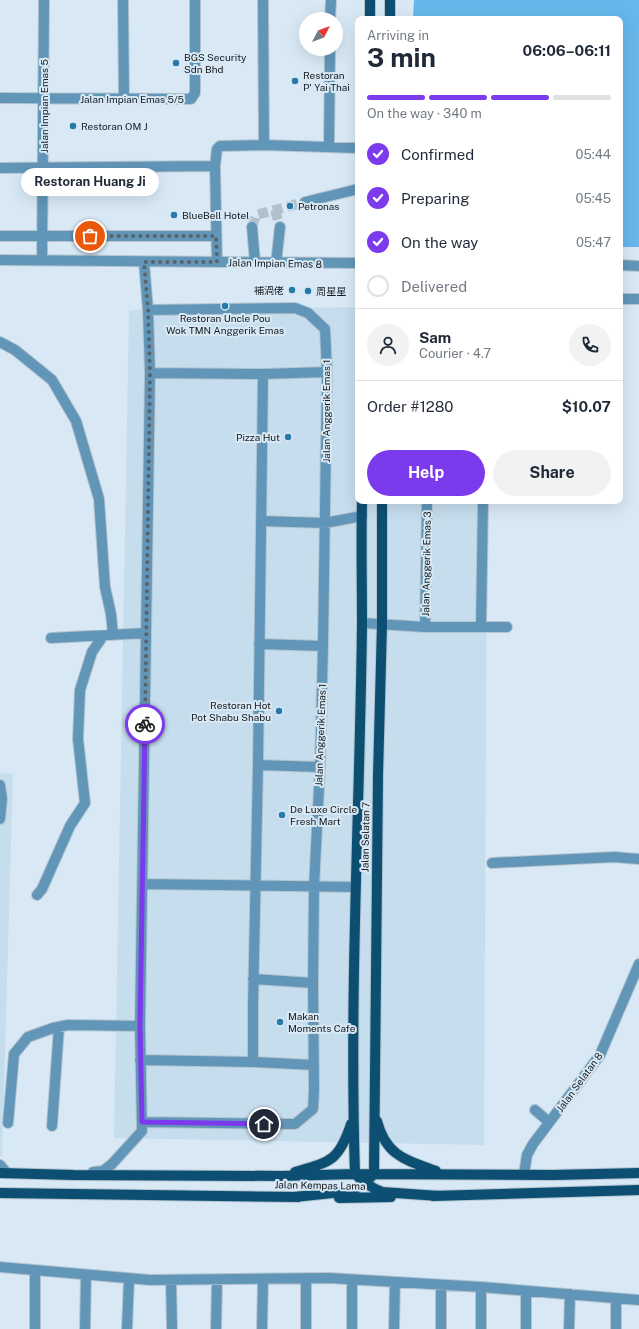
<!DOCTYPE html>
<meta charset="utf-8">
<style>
body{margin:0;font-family:"Public Sans","Noto Sans SC",sans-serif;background:#f2f2f3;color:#1f2937;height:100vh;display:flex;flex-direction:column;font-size:15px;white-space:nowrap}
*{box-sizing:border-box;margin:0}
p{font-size:13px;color:#747a83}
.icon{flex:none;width:22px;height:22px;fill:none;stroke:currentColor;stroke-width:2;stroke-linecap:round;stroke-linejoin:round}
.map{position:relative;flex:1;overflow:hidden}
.side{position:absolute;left:355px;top:16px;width:268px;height:488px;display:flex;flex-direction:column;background:#fff;border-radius:8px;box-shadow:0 4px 16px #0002}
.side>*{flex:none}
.needle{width:26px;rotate:48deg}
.controls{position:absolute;left:299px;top:12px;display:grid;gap:8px}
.controls a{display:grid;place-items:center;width:44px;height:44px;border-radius:50%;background:#fff;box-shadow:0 4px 16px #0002;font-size:20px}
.pin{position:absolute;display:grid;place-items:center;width:34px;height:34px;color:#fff;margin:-17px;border:2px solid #fff;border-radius:50%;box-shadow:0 1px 4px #0007}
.courier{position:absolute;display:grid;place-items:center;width:40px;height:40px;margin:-20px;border:3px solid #7c3aed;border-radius:50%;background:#fff;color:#222;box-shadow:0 1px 5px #0007}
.bubble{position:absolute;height:28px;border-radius:14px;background:#fff;box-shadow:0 4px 16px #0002;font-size:13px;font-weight:700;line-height:28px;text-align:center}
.head em{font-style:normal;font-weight:700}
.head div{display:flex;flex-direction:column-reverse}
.head{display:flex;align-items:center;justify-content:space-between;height:68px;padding:0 12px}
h1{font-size:26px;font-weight:700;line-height:30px}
.bar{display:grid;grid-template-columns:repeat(4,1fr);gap:6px 4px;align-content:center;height:48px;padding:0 12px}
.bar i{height:5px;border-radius:3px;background:#e0e1e3}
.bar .current{background:#7c3aed}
.bar p{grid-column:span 4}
.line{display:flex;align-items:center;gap:10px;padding:0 12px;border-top:1px solid #e0e1e3}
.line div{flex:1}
.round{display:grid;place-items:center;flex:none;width:42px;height:42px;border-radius:21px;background:#f2f2f3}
ol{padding:0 12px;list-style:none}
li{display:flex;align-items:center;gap:12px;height:44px}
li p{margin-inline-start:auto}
li .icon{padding:4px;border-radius:50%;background:#7c3aed;color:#fff;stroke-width:4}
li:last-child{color:#747a83}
li i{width:22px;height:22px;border:2px solid #e0e1e3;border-radius:50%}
.button{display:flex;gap:8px;margin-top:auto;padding:8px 12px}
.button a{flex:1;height:46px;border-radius:24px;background:#7c3aed;color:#fff;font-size:16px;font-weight:700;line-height:46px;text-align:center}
.button a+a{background:#f2f2f3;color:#1f2937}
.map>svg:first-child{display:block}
</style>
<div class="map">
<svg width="639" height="1329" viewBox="0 0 639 1329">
<rect width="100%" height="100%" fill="#d8e9f5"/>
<path fill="#c6ddee" d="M358 307V501H487L484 1145 114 1138 129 310Z
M0 773 13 774 2 1156H0Z"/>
<path fill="#67b7ec" d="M414 0H639V247H620V19H413Z"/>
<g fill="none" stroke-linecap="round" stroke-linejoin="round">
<path stroke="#b1c0ca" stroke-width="10" stroke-dasharray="10 5" stroke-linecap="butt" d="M275 210 280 227
M252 227 256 215 305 202"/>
<g stroke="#b5c4ce" stroke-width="12">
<path id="minor" d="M123 0 124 99
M263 0 264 145
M330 19 331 0
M0 98 191 99 195 93V0
M329 146 330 49
M0 168 215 166
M305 202 358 189
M252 227 255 262
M0 236H216
M0 260 358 263
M42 260 44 0
M217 262 215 166 217 149 220 146 264 145 358 148
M276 263 280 227
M620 265 639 266
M620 299H639
M0 342 15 350 52 380 76 421 99 499 105 587 111 614 113 635
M263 374 327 372
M261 521 325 523 362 516
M362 623 425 627H507
M425 627 427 501
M481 627 483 501
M51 638 146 633
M259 644 323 646
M258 765 320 767
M0 785 2 799 0 819
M492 863 614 857 639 859
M142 884 355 887
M37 895 42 889 70 826 85 803 78 739 80 690 92 652 103 636
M253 979 313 983
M140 1060 253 1062V1006L258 765 263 374 150 373
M253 1062 314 1065
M535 1110 549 1122
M142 1122 295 1124 313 1109 314 1090 313 983 314 887 320 767 323 646 327 372 325 329 308 313 295 308 148 310
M8 1123 14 1054 28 1037 53 1028 68 1025 140 1026
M52 1126 59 1027
M0 1165 7 1173
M93 1172 103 1171 112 1164 142 1131 140 1026 150 373 148 310 144 262
M524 1174 527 1155 533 1144 600 1055 639 964
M0 1267 150 1280 329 1278 481 1287 639 1300
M171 1280 172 1329
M352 1280V1329
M481 1287V1329
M35 1329V1271
M85 1329 86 1275
M127 1329 129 1279
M216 1329 217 1280
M262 1329 263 1279
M306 1329V1278
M394 1329 395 1282
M441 1329V1285
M526 1329V1291
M569 1329 570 1294
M616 1329V1299"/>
</g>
<g stroke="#b5c4ce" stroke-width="12">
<path id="major" d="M370 19V0
M390 19V0
M362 501C361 542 362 582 362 623 360 807 349 990 355 1174 364 1182 371 1188 382 1192L439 1196
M377 1121C386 1156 406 1160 436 1171
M295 1172C330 1162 339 1161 351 1124
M0 1173 73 1175 281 1176 355 1174 553 1175 639 1173
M0 1193 299 1197
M433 1196 639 1190
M294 1197 352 1191 365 1183 374 1174 378 776 382 624V501
M339 1198 391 1197"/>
</g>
<use href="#minor" stroke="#6296b9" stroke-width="10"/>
<use href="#major" stroke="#0c4f73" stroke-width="10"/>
</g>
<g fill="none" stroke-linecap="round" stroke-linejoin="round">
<path stroke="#596269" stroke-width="4" stroke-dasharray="0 7.2" d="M90 236H216L217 262H144L148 310 150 373 145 724"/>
<path stroke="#7c3aed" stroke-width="5" d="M145 724 140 1026 142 1122 264 1124"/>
</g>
<g fill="#2779aa" stroke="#d8e9f5" stroke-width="1.5">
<circle cx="176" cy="63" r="4"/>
<circle cx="295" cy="81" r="4"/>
<circle cx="73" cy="126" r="4"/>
<circle cx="290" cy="206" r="4"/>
<circle cx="174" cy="215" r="4"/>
<circle cx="292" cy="290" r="4"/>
<circle cx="308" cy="291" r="4"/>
<circle cx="225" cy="306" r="4"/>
<circle cx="288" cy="437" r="4"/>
<circle cx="279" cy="711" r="4"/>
<circle cx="282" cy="815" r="4"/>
<circle cx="280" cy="1022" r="4"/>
</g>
<g text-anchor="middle" stroke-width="4" stroke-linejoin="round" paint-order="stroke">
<g font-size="10" fill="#141a1e" stroke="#d8e9f5" text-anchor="start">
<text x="184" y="61">BGS Security<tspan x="184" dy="12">Sdn Bhd</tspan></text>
<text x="303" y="79">Restoran<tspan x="303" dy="12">P' Yai Thai</tspan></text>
<text x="81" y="130">Restoran OM J</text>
<text x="298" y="210">Petronas</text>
<text x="182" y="219">BlueBell Hotel</text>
<text x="284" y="294" text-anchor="end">補渦佬</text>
<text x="316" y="295">周星星</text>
<text x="225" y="322" text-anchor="middle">Restoran Uncle Pou<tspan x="225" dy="12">Wok TMN Anggerik Emas</tspan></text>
<text x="280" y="441" text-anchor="end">Pizza Hut</text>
<text x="271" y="709" text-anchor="end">Restoran Hot<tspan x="271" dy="12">Pot Shabu Shabu</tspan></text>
<text x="290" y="813">De Luxe Circle<tspan x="290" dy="12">Fresh Mart</tspan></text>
<text x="288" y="1020">Makan<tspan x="288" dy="12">Moments Cafe</tspan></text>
</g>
<g font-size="10" fill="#141a1e" stroke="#d8e9f5">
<text x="132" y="103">Jalan Impian Emas 5/5</text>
<text transform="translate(44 106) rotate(-90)" y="4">Jalan Impian Emas 5</text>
<text transform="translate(275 263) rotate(1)" y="4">Jalan Impian Emas 8</text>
<text transform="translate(326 411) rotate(-90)" y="4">Jalan Anggerik Emas 1</text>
<text transform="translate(426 564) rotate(-89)" y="4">Jalan Anggerik Emas 3</text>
<text transform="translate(320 735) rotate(-88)" y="4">Jalan Anggerik Emas 1</text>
<text transform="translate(365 837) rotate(-89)" y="4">Jalan Selatan 7</text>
<text transform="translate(579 1082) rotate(-54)" y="4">Jalan Selatan 8</text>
<text transform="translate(320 1185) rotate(1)" y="4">Jalan Kempas Lama</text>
</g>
</g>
</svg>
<div class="controls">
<a><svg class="needle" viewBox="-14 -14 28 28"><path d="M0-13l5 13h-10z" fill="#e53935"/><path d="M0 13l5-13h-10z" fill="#747a83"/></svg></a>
</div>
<div class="pin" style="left:90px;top:236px;background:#ea580c"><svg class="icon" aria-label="bag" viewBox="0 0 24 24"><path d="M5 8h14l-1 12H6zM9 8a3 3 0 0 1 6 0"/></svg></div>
<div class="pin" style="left:264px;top:1124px;background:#1f2937"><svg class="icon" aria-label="home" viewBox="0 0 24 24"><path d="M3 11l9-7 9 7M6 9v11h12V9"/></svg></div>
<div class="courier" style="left:145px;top:724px"><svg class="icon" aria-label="bike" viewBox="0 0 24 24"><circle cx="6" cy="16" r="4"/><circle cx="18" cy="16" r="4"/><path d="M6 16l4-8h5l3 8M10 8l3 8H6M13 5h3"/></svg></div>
<div class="bubble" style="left:21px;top:168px;width:138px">Restoran Huang Ji</div>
<section class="side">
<div class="head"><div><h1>3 min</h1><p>Arriving in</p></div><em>06:06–06:11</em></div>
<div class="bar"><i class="current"></i><i class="current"></i><i class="current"></i><i></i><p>On the way · 340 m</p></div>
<ol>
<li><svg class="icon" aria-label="check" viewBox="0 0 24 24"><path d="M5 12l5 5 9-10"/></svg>Confirmed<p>05:44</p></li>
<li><svg class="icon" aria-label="check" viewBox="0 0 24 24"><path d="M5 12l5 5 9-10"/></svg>Preparing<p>05:45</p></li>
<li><svg class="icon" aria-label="check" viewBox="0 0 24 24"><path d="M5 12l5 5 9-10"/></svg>On the way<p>05:47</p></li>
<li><i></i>Delivered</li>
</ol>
<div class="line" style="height:72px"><a class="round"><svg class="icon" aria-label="person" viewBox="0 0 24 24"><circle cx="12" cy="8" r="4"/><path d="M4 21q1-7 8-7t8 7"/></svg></a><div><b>Sam</b><p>Courier · 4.7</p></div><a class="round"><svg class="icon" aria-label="phone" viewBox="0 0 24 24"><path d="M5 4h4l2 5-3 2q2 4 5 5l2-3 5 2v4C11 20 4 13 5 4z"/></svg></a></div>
<div class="line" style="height:52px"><div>Order #1280</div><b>$10.07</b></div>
<div class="button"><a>Help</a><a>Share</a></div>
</section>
</div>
